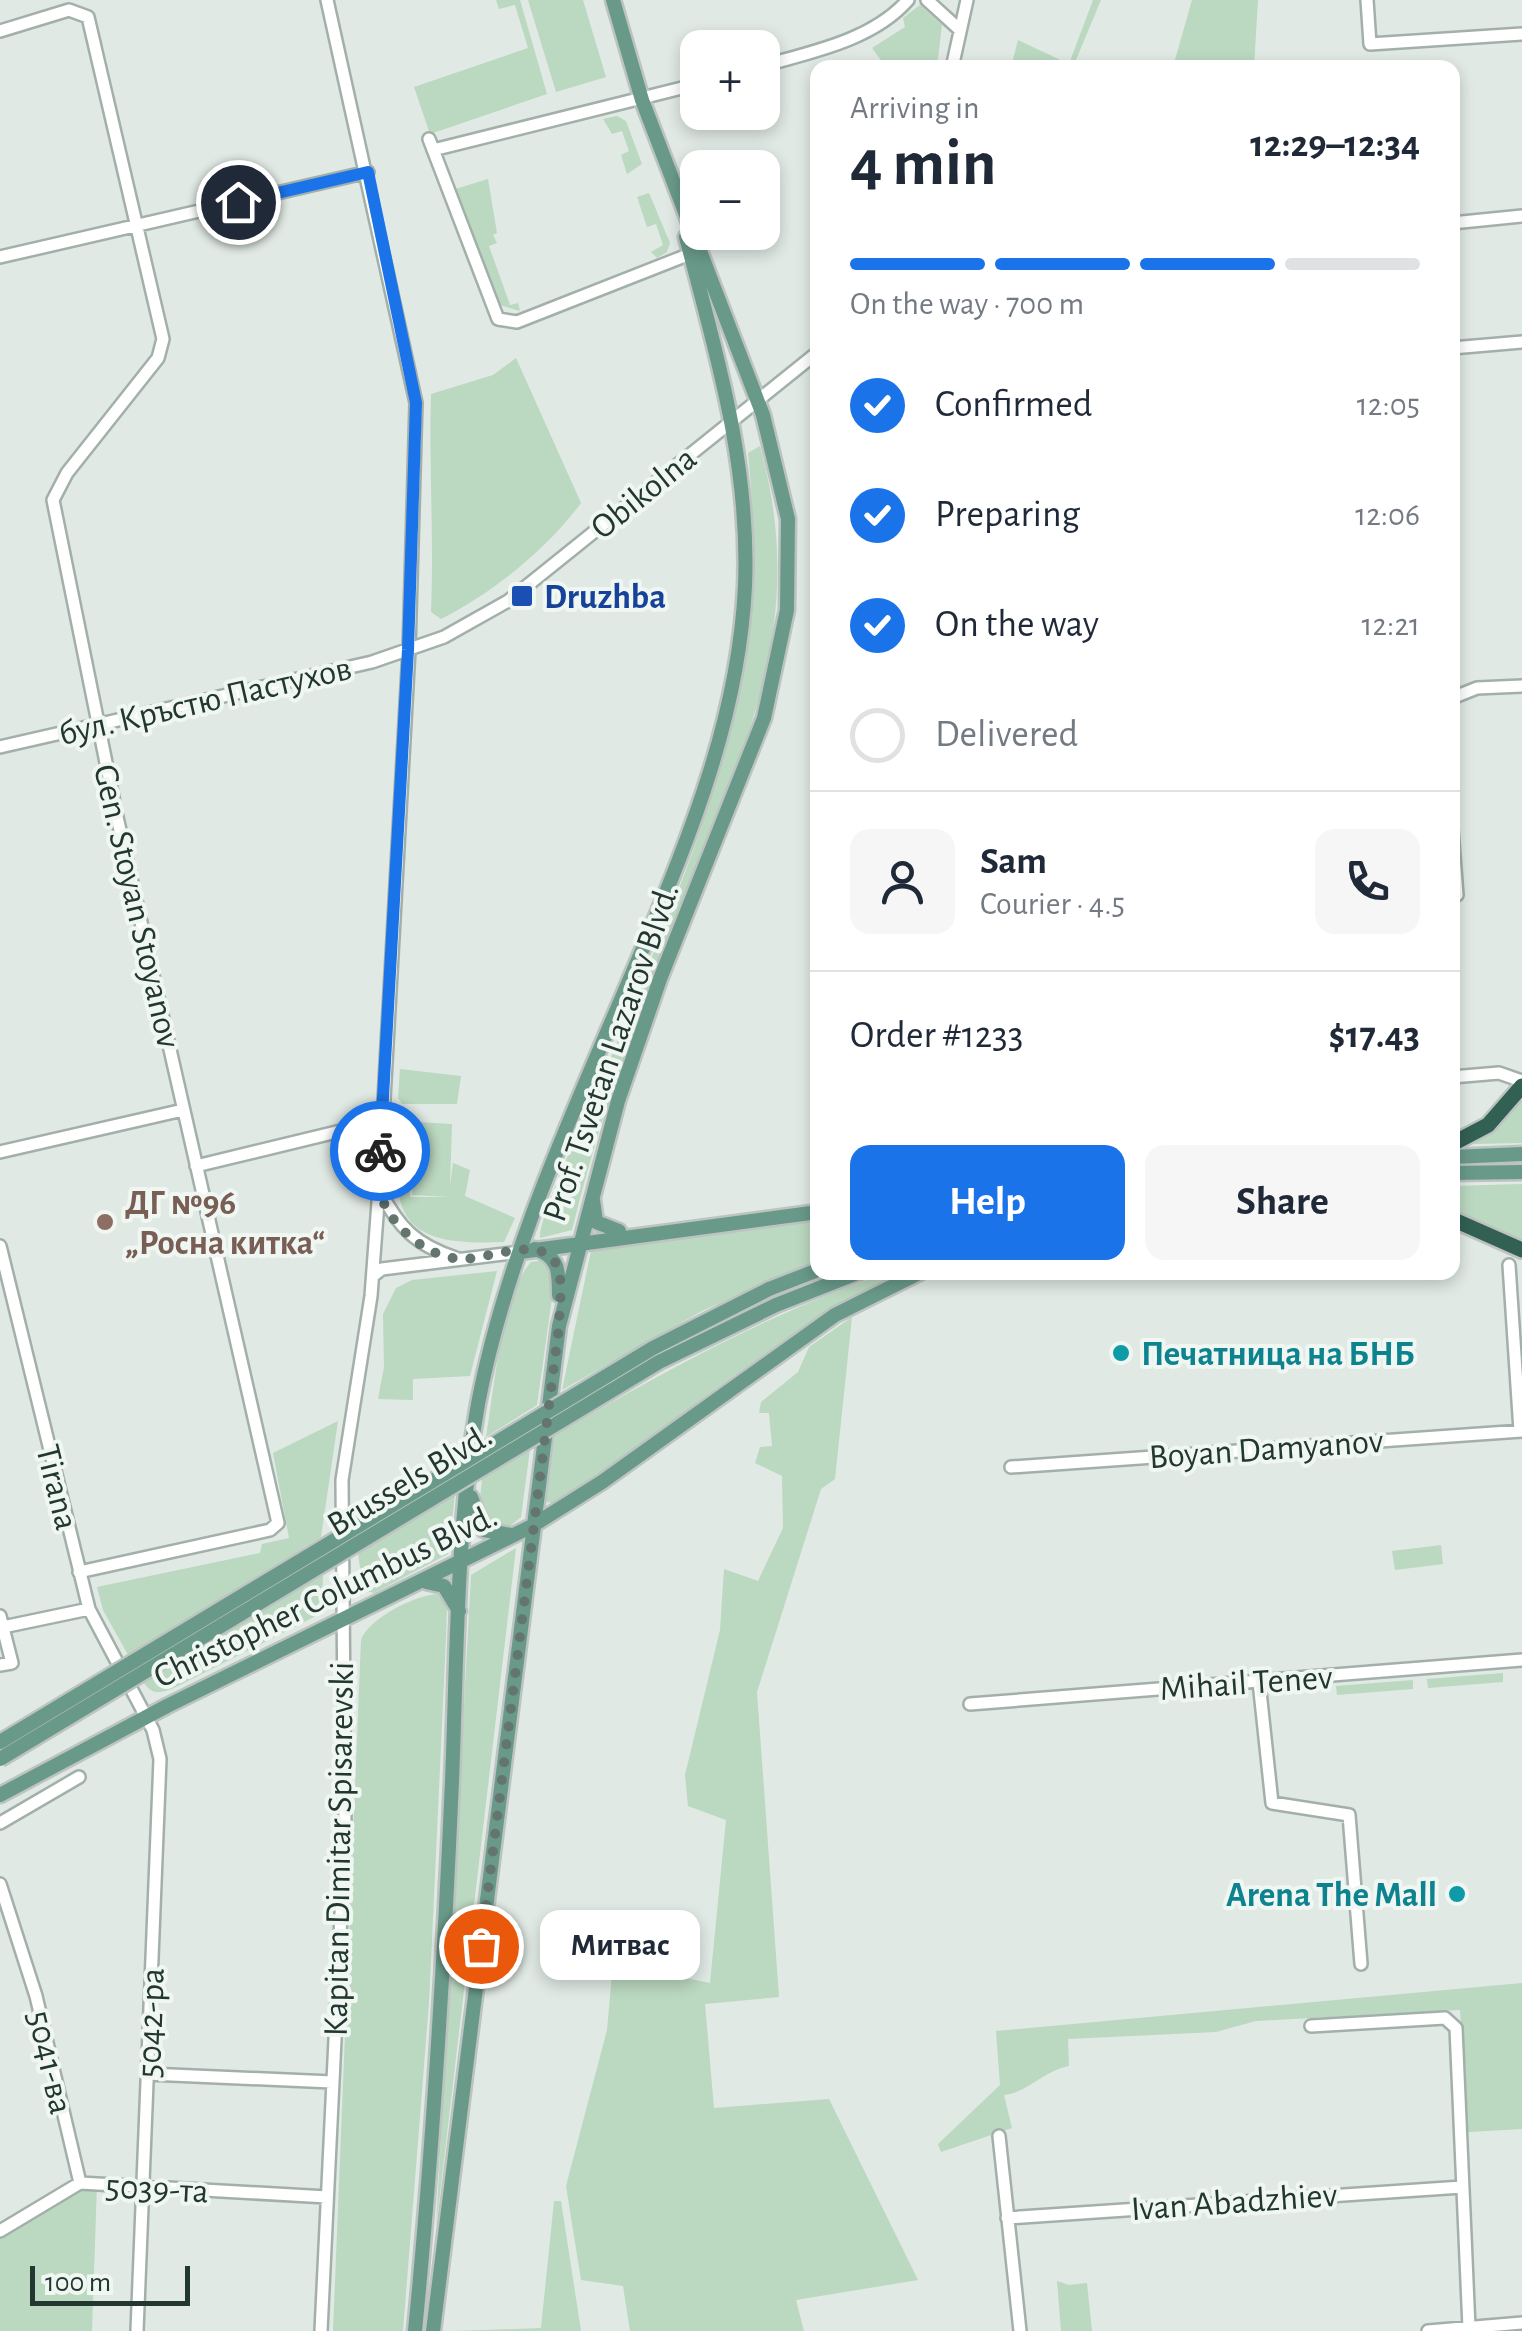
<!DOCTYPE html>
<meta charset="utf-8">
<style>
body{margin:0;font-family:"Alegreya Sans",sans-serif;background:#f6f6f7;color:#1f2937;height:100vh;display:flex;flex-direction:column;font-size:38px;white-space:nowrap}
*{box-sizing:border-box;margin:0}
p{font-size:32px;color:#747a83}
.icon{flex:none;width:55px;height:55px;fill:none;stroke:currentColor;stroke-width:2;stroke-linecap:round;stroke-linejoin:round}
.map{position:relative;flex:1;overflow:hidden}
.drawer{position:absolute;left:810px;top:60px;width:650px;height:1220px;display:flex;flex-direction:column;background:#fff;border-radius:20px;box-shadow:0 5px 15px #0003}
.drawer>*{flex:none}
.controls{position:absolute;left:680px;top:30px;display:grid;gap:20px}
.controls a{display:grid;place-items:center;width:100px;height:100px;border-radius:20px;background:#fff;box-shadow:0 5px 15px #0003;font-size:50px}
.scale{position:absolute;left:30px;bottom:25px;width:160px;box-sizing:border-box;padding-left:10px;border:5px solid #223730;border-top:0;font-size:28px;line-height:35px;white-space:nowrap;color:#223730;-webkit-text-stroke:8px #f0f6f2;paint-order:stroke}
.pin{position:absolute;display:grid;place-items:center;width:85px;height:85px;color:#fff;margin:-42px;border:5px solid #fff;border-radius:50%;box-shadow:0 2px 10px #0007}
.courier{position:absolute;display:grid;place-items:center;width:100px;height:100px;margin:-50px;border:8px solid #1a73e8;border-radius:50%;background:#fff;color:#222;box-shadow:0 2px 12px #0007}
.bubble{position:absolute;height:70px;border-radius:20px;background:#fff;box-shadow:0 5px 15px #0003;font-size:32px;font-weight:700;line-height:70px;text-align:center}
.overview em{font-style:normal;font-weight:700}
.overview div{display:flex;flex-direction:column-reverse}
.overview{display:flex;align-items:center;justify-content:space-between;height:170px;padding:0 40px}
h1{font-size:65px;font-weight:700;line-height:75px}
.bar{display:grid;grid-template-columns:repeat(4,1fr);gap:15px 10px;align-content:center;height:120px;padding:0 40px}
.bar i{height:12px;border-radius:8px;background:#e0e1e3}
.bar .active{background:#1a73e8}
.bar p{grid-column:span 4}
.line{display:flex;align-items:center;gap:25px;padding:0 40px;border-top:2px solid #e0e1e3}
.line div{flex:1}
.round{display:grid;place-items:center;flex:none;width:105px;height:105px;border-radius:20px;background:#f6f6f7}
ol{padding:0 40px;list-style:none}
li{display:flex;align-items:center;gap:30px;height:110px}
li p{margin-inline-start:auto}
li .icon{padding:10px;border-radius:50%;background:#1a73e8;color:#fff;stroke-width:4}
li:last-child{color:#747a83}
li i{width:55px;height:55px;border:5px solid #e0e1e3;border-radius:50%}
.cta{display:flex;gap:20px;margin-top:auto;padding:20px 40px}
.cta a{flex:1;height:115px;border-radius:20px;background:#1a73e8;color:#fff;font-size:40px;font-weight:700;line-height:115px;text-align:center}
.cta a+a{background:#f6f6f7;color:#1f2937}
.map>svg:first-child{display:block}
</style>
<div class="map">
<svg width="1522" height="2331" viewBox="0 0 1522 2331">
<rect width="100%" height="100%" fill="#e0e9e4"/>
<path fill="#bbd8c0" d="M496 0H520L547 94 430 134 414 87 528 48 515 5 499 9Z
M528 0H583L606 77 556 92Z
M1093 0H1101L1073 67H1011L1018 40 1069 64Z
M1192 0H1258L1254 67H1173Z
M920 5 942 25 937 67H886L872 48 905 27 903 18Z
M617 116 626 121 642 164 627 174 621 155 629 151 622 131 612 134 603 119Z
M488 179 497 233 493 235 497 243 489 246 510 305 518 303 520 311 500 305 452 190Z
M649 193 670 243 667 252 657 258 651 252 663 245 656 224 647 227 637 197Z
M516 358 581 503C547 549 494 592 441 619L431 612C434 538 429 468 431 394L493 375Z
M760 446C815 644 728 777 660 955 625 1045 595 1137 572 1230L540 1238C539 1214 593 1101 606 1069 693 854 773 693 748 453Z
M400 1069 461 1076 457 1104H402L398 1098Z
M1522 1097V1143L1474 1144 1501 1122Z
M415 1118 410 1197H450L412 1195 416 1122 452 1124 450 1186 453 1163 470 1170 465 1196 515 1218 504 1242C397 1247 392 1215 397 1120Z
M1522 1184V1240L1453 1209V1186Z
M817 1220V1261L702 1311 562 1390 591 1251Z
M546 1260 555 1277 537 1405 486 1437C494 1392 501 1295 531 1262Z
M497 1271 470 1376 413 1379V1400L378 1399 384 1367 383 1314 396 1288 412 1280Z
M886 1273H905C776 1330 673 1429 553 1503L546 1502 555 1435C662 1372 768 1314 886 1273Z
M852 1317 835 1479 821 1489 757 1692 779 1997 705 2004 714 2108 829 2099 918 2280 796 2300 804 2331H630L623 2286 581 2280 566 2186 607 2030 613 1963 710 1983 726 1820 688 1806 685 1775 720 1630 724 1569 758 1581 783 1528 782 1476 755 1463 760 1447 772 1446 769 1413H759L761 1402 798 1372 809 1347Z
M338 1421 321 1537 128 1655 103 1610 97 1587 260 1553 262 1544 289 1538 273 1453Z
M530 1449 521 1517 506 1529 491 1528 479 1508 482 1479Z
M455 1495 448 1554 374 1593 363 1590 358 1553Z
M1441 1545 1443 1564 1395 1570 1392 1551Z
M516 1548 436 2228 471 1575Z
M323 1575 322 1601 314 1617 172 1689C160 1693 152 1695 144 1683Z
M437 1594 447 1607 446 1639 429 2003 403 2331H333L361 1640C368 1619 415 1595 437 1594Z
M1503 1673V1682L1428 1688 1427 1679Z
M1413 1680V1689L1337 1695 1336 1686Z
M1522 1983V2129L1468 2132 1460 2010 1256 2021 1216 2032 1068 2039 1069 2066C1045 2070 1025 2094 1004 2095L1012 2128 941 2152 938 2144 1000 2085 996 2031Z
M80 2183 97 2184 92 2331H0V2231Z
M554 2201H561L581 2331H455L541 2328Z
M1057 2281 1069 2285 1087 2283 1092 2331H1061Z"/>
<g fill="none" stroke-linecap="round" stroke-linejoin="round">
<g stroke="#a3b0aa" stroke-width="16">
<path id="minor" d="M927 0 960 30
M1367 0 1370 44 1522 34
M0 31 69 10 88 17 163 339 158 358 67 473 53 500 117 817 278 1523 270 1530 79 1572
M762 66C812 52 873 40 908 0
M952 68 967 0
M429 139 498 319 517 322 690 254
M433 150 698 84
M1452 223 1522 216
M0 257 368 172
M1452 348 1522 342
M1452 698 1477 688 1522 686
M0 747 372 662 444 637 508 601 818 352
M1452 829 1457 895
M1452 1077 1499 1073 1522 1081
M0 1152 183 1110
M196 1166 382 1121
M380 1191C399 1228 416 1245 456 1258
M0 1246 89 1609 153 1730 160 1759 137 2331
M1509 1265 1520 1431
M373 1276 382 1269 520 1252
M1011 1467 1522 1431
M0 1616 12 1663 0 1665
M3 1627 89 1609
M1259 1682 1272 1803 1349 1815 1361 1964
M970 1704 1522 1660
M0 1823 79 1777
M0 1884 36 1996 80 2183
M1311 2026 1445 2018 1456 2028 1469 2328
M149 2074 332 2082
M999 2136 1020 2331
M1007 2218 1462 2187
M0 2231 80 2183 327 2197
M321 2331 345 1831 342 1480 371 1296 379 1189 409 650 416 403 327 0
M1428 2331 1522 2323"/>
</g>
<g stroke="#bdc3c1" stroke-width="19">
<path id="major" d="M1452 1157 1522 1154
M1452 1173 1522 1172
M593 1200 596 1222 619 1231
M535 1249C559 1256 559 1272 559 1295
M520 1252 818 1212
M769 1289 818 1270
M776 1305 860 1272
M471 1497 484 1530 511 1535
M426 1582 444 1586 459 1611
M0 1795 167 1706 532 1526 602 1482 835 1315 921 1272
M415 2331C433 2148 444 1965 452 1781 457 1657 456 1528 478 1404 508 1246 581 1096 643 948 692 831 739 714 745 586 750 464 716 353 686 237
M433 2331 559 1326 618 1101 660 979 764 718 787 610 788 519 763 415 642 100 613 0"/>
</g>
<g stroke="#bdc3c1" stroke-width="20">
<path id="highway" d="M1452 1144 1488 1125 1522 1086
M1452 1219 1522 1250"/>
</g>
<use href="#minor" stroke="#fff" stroke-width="11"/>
<use href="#major" stroke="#699a89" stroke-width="14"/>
<use href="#highway" stroke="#326053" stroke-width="15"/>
<g stroke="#bdc3c1" stroke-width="19" stroke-linecap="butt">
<path id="major-bridge" d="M0 1742 653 1348 769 1289
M0 1759 659 1362 776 1305"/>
</g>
<use href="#major-bridge" stroke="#699a89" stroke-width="14"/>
</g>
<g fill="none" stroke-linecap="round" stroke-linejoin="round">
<path stroke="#64756f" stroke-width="10" stroke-dasharray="0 18" d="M380 1151C380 1162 377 1178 379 1189 387 1224 427 1259 463 1259 488 1259 533 1238 552 1258 566 1273 559 1307 559 1326L481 1946"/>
<path stroke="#1a73e8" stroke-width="12" d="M238 202 368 172 416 403 408 650 380 1151"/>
</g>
<rect fill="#1a4fb4" stroke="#f0f6f2" stroke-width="4" x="510" y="584" width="24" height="24" rx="5"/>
<circle fill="#8d6e63" stroke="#f0f6f2" stroke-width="4" cx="105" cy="1222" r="10"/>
<g fill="#0f9aa8" stroke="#f0f6f2" stroke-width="4">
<circle cx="1121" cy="1353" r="10"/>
<circle cx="1457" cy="1894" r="10"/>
</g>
<g text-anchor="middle" stroke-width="8" stroke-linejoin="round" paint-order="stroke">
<g font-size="35" fill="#223730" stroke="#f0f6f2">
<text transform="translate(643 492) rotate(-39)" y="12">Obikolna</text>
<text transform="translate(205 700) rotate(-13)" y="12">бул. Кръстю Пастухов</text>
<text transform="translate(138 906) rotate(77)" y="12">Gen. Stoyan Stoyanov</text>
<text transform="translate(610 1052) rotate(-71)" y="12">Prof. Tsvetan Lazarov Blvd.</text>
<text transform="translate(1266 1448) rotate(-4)" y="12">Boyan Damyanov</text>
<text transform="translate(409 1479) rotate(-31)" y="12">Brussels Blvd.</text>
<text transform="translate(58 1487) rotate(76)" y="12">Tirana</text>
<text transform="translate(325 1595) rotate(-26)" y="12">Christopher Columbus Blvd.</text>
<text transform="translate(1246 1682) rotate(-4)" y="12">Mihail Tenev</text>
<text transform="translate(338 1849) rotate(-89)" y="12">Kapitan Dimitar Spisarevski</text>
<text transform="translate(150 2023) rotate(-88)" y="12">5042-ра</text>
<text transform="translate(51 2062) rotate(77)" y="12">5041-ва</text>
<text transform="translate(157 2188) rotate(3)" y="12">5039-та</text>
<text transform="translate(1234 2201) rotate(-4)" y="12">Ivan Abadzhiev</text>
</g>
<g font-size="35" font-weight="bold" fill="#164399" stroke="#f0f6f2" text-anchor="start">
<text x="544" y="608">Druzhba</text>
</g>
<g font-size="35" font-weight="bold" fill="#785e54" stroke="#f0f6f2" text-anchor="start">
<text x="125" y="1214">ДГ №96<tspan x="125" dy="40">„Росна китка“</tspan></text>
</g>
<g font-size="35" font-weight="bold" fill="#0d838f" stroke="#f0f6f2" text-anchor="start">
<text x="1141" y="1365">Печатница на БНБ</text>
<text x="1437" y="1906" text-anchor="end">Arena The Mall</text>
</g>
</g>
</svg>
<div class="controls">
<a>+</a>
<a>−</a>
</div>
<div class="scale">100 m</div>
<div class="pin" style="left:481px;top:1946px;background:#ea580c"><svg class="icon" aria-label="bag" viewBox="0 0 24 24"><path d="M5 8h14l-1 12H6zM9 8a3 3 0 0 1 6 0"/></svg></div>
<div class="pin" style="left:238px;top:202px;background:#1f2937"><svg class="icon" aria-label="home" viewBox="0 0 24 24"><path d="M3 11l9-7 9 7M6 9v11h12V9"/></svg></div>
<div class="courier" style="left:380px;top:1151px"><svg class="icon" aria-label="bike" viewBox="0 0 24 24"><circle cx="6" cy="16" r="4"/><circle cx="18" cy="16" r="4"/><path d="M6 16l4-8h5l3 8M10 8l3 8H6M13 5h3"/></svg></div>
<div class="bubble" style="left:540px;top:1910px;width:160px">Митвас</div>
<section class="drawer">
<div class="overview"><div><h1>4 min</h1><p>Arriving in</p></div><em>12:29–12:34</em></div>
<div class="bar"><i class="active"></i><i class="active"></i><i class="active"></i><i></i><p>On the way · 700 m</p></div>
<ol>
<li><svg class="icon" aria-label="check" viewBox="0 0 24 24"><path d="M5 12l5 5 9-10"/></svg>Confirmed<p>12:05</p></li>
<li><svg class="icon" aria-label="check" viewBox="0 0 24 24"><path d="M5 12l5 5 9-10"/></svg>Preparing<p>12:06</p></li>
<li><svg class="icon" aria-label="check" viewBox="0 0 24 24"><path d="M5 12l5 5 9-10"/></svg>On the way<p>12:21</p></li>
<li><i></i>Delivered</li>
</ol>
<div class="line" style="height:180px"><a class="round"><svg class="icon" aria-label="person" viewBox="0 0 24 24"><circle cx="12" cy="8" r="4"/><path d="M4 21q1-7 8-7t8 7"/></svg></a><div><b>Sam</b><p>Courier · 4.5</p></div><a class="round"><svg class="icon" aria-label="phone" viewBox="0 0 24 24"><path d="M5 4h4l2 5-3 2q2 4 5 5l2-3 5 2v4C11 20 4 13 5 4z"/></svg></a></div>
<div class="line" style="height:130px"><div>Order #1233</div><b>$17.43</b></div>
<div class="cta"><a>Help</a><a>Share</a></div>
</section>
</div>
